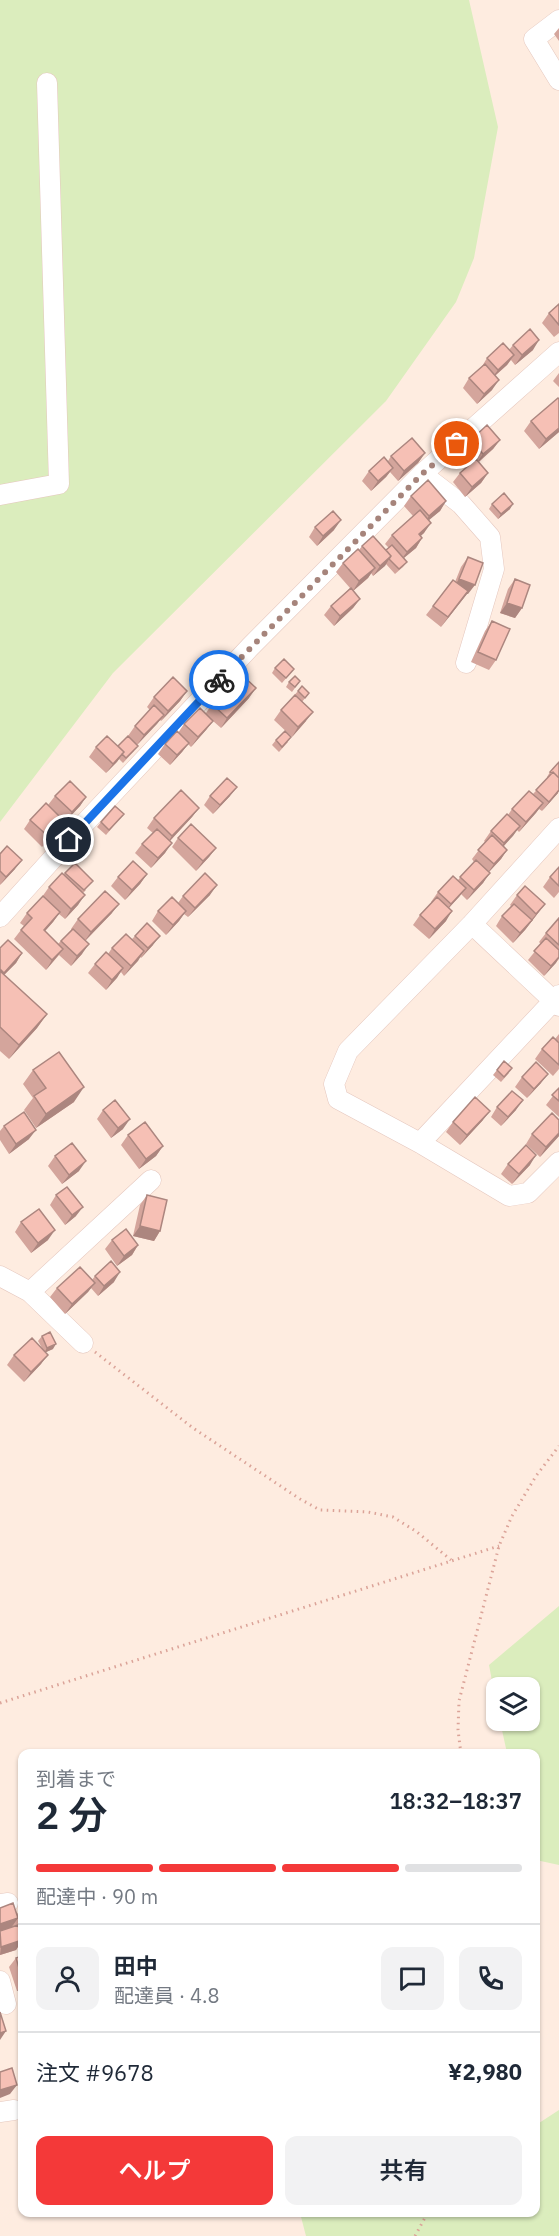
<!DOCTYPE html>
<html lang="ja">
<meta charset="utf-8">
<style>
body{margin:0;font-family:"IBM Plex Sans","Noto Sans JP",sans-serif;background:#f2f2f3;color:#1f2937;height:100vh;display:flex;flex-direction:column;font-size:22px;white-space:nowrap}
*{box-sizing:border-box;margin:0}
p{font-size:20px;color:#747a83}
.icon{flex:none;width:33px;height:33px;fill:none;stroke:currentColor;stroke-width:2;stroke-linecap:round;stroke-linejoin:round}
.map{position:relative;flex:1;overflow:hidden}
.side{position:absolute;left:18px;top:1749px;width:522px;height:468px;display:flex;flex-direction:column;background:#fff;border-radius:12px;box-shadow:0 2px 4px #0004}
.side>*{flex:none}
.buttons{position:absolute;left:486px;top:1677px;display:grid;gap:12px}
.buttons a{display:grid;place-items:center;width:54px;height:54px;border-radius:12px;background:#fff;box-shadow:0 2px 4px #0004;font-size:30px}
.pin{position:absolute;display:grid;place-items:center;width:51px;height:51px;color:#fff;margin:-26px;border:3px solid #fff;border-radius:50%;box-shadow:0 2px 6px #0007}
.courier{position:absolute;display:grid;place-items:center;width:60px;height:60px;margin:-30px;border:4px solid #1a73e8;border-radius:50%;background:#fff;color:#222;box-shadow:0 2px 8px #0007}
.head em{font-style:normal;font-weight:600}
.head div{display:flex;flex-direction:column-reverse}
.head{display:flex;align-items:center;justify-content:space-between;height:102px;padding:0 18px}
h1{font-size:39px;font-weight:600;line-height:45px}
.bar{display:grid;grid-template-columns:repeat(4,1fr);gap:9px 6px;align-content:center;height:72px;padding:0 18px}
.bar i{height:8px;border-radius:4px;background:#e0e1e3}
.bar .on{background:#f43939}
.bar p{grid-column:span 4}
.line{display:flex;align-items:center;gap:15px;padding:0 18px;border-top:2px solid #e0e1e3}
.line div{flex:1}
.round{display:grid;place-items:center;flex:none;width:63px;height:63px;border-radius:12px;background:#f2f2f3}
.button{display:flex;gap:12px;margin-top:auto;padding:12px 18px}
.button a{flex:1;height:69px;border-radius:12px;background:#f43939;color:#fff;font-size:24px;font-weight:600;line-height:69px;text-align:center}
.button a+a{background:#f2f2f3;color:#1f2937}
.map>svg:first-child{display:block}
</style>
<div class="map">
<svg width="559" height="2236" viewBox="0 0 559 2236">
<rect width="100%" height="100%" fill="#feece0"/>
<path fill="#dbedbd" d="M0 0H469L498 127 474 258 456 302 386 401 113 673 0 822Z
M559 1606V1865L536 1860V1754L507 1753 500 1721 530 1720V1688H496V1702L489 1665Z
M559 2110V2236H306L300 2213 536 2212V2125Z"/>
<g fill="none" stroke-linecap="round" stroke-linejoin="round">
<g stroke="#e5c7be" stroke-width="21">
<path id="minor" d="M559 20 534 39 559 80
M422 474 461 504 490 537 494 569 466 663
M0 495 59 484 47 83
M559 828 472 924 348 1051 334 1084 338 1099 420 1143 509 1196 528 1193 559 1162
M0 917 83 825 250 647 422 474 559 352
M472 924 559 1006
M420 1143 559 995
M0 1276 30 1292 83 1343
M30 1292 151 1180
M0 1904 8 1903
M0 1981 6 2004
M0 2112 14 2110"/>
</g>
<path stroke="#dba398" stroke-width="3" stroke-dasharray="1.5 4.5" stroke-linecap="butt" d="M95 1352 193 1428 300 1499 320 1510 368 1512 393 1517 417 1532 451 1560
M0 1703 499 1546
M461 1754 458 1730 459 1701 499 1546 512 1516 536 1476 559 1446
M415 2236 428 2212"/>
<use href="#minor" stroke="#fff" stroke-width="20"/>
</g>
<path fill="#d4a59c" d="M559 28V41L554 34Z
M559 304V333L554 337 542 323 549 313Z
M513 345 533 350 515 365 511 360 507 365 495 376 492 390 477 404 463 388 469 378 481 368 487 358 509 350Z
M559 373V387L553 381Z
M559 399V432L539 449 524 431 531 421Z
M471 440H500L493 449 479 462 488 473 481 483 465 497 453 482 460 473 474 461 464 449Z
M425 453 418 463 398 481 390 472 386 477 371 491 362 481 369 471 388 461 391 456Z
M411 496 446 501 440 511 428 520 424 533 420 536 422 538 416 548 404 558 407 562 403 567 395 574 386 564 373 576 371 573 368 578 353 591 360 599 353 608 334 626 324 615 331 606 350 588 336 572 343 563 359 550 362 546 386 550 389 548 385 544 392 535 413 516 404 506Z
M492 504 510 509 498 519 489 509Z
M315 527 334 530 317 546 309 537Z
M468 557V594H467L441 627 426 615 433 606 455 582 461 567Z
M515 579 522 608 515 618 500 613 508 589Z
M492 621 496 660 489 670 471 662 485 631Z
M275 668 294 669 282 683 272 673Z
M300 681 292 692 286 687 289 682Z
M187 691 180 701 161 721 160 720 137 745 128 736 135 726 150 710 147 707 154 697Z
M298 691 309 693 302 702 306 721 292 737 274 720 281 710Z
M249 698 221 728 213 721 206 730 191 747 188 744 182 752 170 765 158 754 165 744 178 733 184 724 206 713 212 704Z
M276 740 288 742 279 752 272 745Z
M118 746 134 751 123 763 119 759 106 773 89 757 96 747Z
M559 762 558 793 542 811 539 809 519 832 517 830 504 846 507 850 501 859 489 872 483 883 467 900 461 894 449 908 446 921 429 939 413 925 420 915 432 902H431L438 892 458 880 474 862 472 859 485 842 484 841 491 831 508 815 512 809 533 794 548 778 547 777 550 772Z
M55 796 86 797 80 806 65 822 64 821 57 830 42 847 24 829 30 820 48 805Z
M210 796H230L213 814 204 805Z
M199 808 192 817 170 841 165 853 151 868 135 853 142 844 153 833 147 828 154 818Z
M124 814 106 835 97 827 101 822Z
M178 838 216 848 209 857 196 871 172 847Z
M0 854 15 869 0 885Z
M559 867V892L554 898 543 887 550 877Z
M65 873 86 890 83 893 78 905 65 919 59 914 53 922 45 931 58 944 71 930V929L78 919 112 913 85 941 82 954 71 966 59 955 46 970 14 939 24 926 20 923 27 913 42 897 49 887Z
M147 874 140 884 125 900 111 886 118 877Z
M210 895 188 917 184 914 179 921 166 935 152 921 158 911 178 903 183 896Z
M517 895 545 904 525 930 513 943 496 926 502 916 511 906 510 905Z
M559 918V959L544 976 528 960 541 944 539 942 546 933Z
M135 936 153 945 141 958 140 957 124 976 121 972 106 990 88 973 95 964 108 954 112 948 132 939Z
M0 948 22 953 16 963 4 975 47 1014 37 1028 9 1059 0 1051Z
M559 1034V1069L553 1076 535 1059 542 1049 555 1039Z
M33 1070 74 1102 36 1128 24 1110 33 1098 23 1084Z
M497 1070 509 1073 501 1082 493 1075Z
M522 1077 541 1083 527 1098 515 1087Z
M559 1088V1117L546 1105Z
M497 1107 516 1110 501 1126 491 1117Z
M103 1110 123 1129 111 1138 97 1119Z
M483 1120 460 1145 446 1132 453 1122Z
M559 1120V1136L540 1157 526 1144 532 1134Z
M4 1126 29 1139 9 1154 0 1140V1131Z
M128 1135 163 1146 156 1156 139 1169 121 1145Z
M55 1156 79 1171 62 1184 48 1166Z
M508 1164 530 1165 512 1184 501 1174Z
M56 1195 76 1216 65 1225 50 1205Z
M147 1195 160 1231 154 1241 133 1236 140 1205Z
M21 1222 48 1240 31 1253 15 1232Z
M112 1240 138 1245 132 1255 117 1266 105 1249Z
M95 1276 114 1282 98 1296 91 1288 88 1292 65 1314 50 1297 57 1288 92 1280Z
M42 1336 53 1349 46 1352 41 1364 24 1382 7 1365 14 1355 42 1348 38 1341Z
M0 1908 17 1914 21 1908 22 1914V1932L21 1933 22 1941 16 1950 0 1955Z
M22 1956V1989L17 1991 9 1967 16 1958Z"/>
<path fill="#ac867f" d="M539 340 533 350 515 365 522 355Z
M514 355 507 365 491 379 498 370Z
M499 380 492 390 477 404 484 394Z
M559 428V432L539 449 546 439Z
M500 440 493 449 476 464 483 454Z
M425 453 418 463 398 481 404 471Z
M393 468 386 477 371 491 378 481Z
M488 473 481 483 465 497 472 487Z
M446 501 440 511 422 526 429 516Z
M513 504 510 509 498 519 501 514Z
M341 520 334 530 317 546 323 536Z
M431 523 424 533 412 544 419 534Z
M422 538 416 548 400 561 407 552Z
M391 556 385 566 373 576 380 566Z
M375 568 368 578 353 591 359 581Z
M459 579 475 585 468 594H467L441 627 448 617 453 588Z
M360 599 353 608 334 626 340 616Z
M507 603 522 608 515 618 500 613Z
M256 688 249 698 221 728 227 718Z
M187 691 180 701 161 721 168 711Z
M313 712 306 721 292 737 298 727Z
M164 715 157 724 137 745 144 735Z
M213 721 206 730 191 747 198 737Z
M189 743 182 752 170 765 177 755Z
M124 752 117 762 106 773 113 764Z
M237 787 230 796 213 814 220 805Z
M559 790 558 793 542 811 549 802Z
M86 797 80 806 65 822 72 812Z
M543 803 536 813 519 832 526 822Z
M199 808 192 817 166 845 172 836Z
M64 821 57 830 42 847 49 837Z
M520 826 513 836 497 853 504 843Z
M172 843 165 853 151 868 158 858Z
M216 848 209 857 196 871 203 861Z
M507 850 501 859 487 874 494 864Z
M22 860 15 869 0 885 6 877Z
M490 873 483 883 467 900 474 890Z
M147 874 140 884 125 900 132 890Z
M217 885 210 895 188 917 195 908Z
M466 888 459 897 444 913 451 904Z
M85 895 78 905 65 919 71 909Z
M119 904 112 913 84 942 91 932Z
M545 904 525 930 513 943 520 933Z
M186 911 179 921 166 935 173 925Z
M452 911 446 921 429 939 435 929Z
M60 912 53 922 37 940 44 930Z
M160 936 153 945 141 958 148 948Z
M89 944 82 954 71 966 77 956Z
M63 949 56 958 46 970 52 960Z
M144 951 138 961 124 976 131 966Z
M22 953 16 963 0 979 4 973Z
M559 957 556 963 544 976 551 966Z
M123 968 117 978 106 990 112 980Z
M47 1014 37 1028 9 1059 19 1045Z
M548 1074 541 1083 527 1098 534 1089Z
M84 1087 74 1102 36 1128 46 1114Z
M523 1100 516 1110 501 1126 508 1117Z
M490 1111 483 1120 460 1145 467 1135Z
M130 1119 123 1129 111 1138 118 1128Z
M36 1130 29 1139 9 1154 16 1144Z
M559 1133V1136L540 1157 546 1147Z
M163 1146 156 1156 139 1169 146 1159Z
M536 1155 530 1165 512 1184 519 1174Z
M86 1161 79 1171 62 1184 69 1175Z
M83 1207 76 1216 65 1225 72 1215Z
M140 1226 160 1231 154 1241 133 1236Z
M55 1230 48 1240 31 1253 38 1243Z
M138 1245 132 1255 117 1266 124 1256Z
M120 1272 114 1282 98 1296 104 1286Z
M95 1283 88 1292 65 1314 72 1304Z
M56 1344 53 1349 44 1353 47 1348Z
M48 1355 41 1364 24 1382 31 1372Z
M18 1918 11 1928 0 1931V1924Z
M22 1940 16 1950 0 1955 1 1947Z
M22 1982V1989L17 1991Z
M6 2031 0 2040V2033Z
M17 2085 10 2094 0 2098V2090Z"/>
<path fill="#f6c0b5" stroke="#ac867f" stroke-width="1.5" d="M559 304V325L549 313Z
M530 329 539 340 522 355 513 345Z
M503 343 514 355 498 370 487 358Z
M485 364 499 380 484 394 469 378Z
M558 398 559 399V428L546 439 531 421Z
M487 425 500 440 483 454 471 440Z
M412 438 425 453 404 471 391 456Z
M384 457 393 468 378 481 369 471Z
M476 459 488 473 472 487 460 473Z
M428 480 446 501 429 516 411 496Z
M504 493 513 504 501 514 492 504Z
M420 510 431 523 419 534 422 538 407 552 392 535Z
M333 511 341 520 323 536 315 527Z
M373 536 391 556 380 566 362 546Z
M392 545 407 562 399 569 389 559 391 556 386 550Z
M358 549 375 568 359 581 343 563Z
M468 557 483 563 475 585 459 579Z
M515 579 530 585 522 608 507 603Z
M453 580 468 591 448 617 433 606Z
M351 588 360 599 340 616 331 606Z
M492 621 510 629 496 660 478 652Z
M284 659 294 669 286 678 275 668Z
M241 674 256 688 227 718 212 704Z
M295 676 300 681 295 687 289 682Z
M173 677 187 691 168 711 154 697Z
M302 686 309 693 305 698 298 691Z
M295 695 313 712 298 727 281 710Z
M154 705 164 715 144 735 135 726Z
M200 708 213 721 198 737 184 724Z
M177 731 189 743 177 755 165 744Z
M285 731 291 737 282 747 276 740Z
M107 736 124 752 113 764 96 747Z
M128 736 138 746 126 758 122 754 124 752 118 746Z
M559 762V778L553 772 552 773 550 772Z
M553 772 559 778V790L549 802 536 790Z
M227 778 237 787 220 805 210 796Z
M70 781 86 797 72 812 55 796Z
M181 790 199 808 172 836 154 818Z
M529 791 543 803 526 822 512 809Z
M46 803 64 821 49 837 30 820Z
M115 806 124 814 109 830 101 822Z
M507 814 520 826 504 843 491 831Z
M191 824 216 848 203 861 178 838Z
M157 829 172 843 158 858 142 844Z
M492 835 507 850 494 864 478 850Z
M7 846 22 860 6 877 0 871V854Z
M476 860 490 873 474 890 460 877Z
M133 861 147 874 132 890 118 877Z
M75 863 93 881 84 890 65 873Z
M559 867V886L550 877Z
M62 873 85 895 71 909 49 887Z
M205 873 217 885 195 908 183 896Z
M453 876 466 888 451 904 438 892Z
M525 886 545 904 536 914 517 895Z
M105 891 119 904 91 932 78 919Z
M43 896 60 912 44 930 63 949 52 960 21 930 32 918 27 913Z
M172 897 186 911 173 925 158 911Z
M437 897 452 911 435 929 420 915Z
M514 904 532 920 520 933 502 916Z
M559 918V945L546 933Z
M147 923 160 936 148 948 135 936Z
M73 929 89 944 77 956 61 941Z
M126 934 144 951 131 966 112 948Z
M546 938 559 950V957L551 966 534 951Z
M8 940 22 953 4 973 0 969V948Z
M106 952 123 968 112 980 95 964Z
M0 971 47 1014 19 1045 0 1027Z
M553 1037 559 1043V1065L542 1049Z
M59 1052 84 1087 46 1114 34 1096 46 1088 33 1070Z
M504 1061 512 1068 504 1077 497 1070Z
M536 1062 548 1074 534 1089 522 1077Z
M559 1088V1101L552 1095Z
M512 1091 523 1100 508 1117 497 1107Z
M475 1097 490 1111 467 1135 453 1122Z
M115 1100 130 1119 118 1128 103 1110Z
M24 1112 36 1130 16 1144 4 1126Z
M552 1113 559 1120V1133L546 1147 532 1134Z
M145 1122 163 1146 146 1159 128 1135Z
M72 1143 86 1161 69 1175 55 1156Z
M526 1145 536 1155 519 1174 508 1164Z
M67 1187 83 1207 72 1215 56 1195Z
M147 1195 167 1200 160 1231 140 1226Z
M39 1209 55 1230 38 1243 21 1222Z
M126 1229 138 1245 124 1256 112 1240Z
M111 1261 120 1272 104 1286 95 1276Z
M80 1267 95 1283 72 1304 57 1288Z
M50 1332 56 1344 47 1348 42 1336Z
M32 1338 48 1355 31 1372 14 1355Z
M13 1903 18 1918 0 1924V1908Z
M18 1925 22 1940 1 1947 0 1931Z
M22 1956V1978L16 1958Z
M0 2012 6 2031 0 2033Z
M12 2068 17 2085 0 2090V2072Z"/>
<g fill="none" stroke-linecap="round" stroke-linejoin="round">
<path stroke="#a6847b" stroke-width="6" stroke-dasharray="0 10.8" d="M219 680 422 474 457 444"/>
<path stroke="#1a73e8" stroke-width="8" d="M69 840 219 680"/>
</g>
</svg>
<div class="buttons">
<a><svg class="icon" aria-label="layers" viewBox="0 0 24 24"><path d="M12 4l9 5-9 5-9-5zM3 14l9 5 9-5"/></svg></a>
</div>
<div class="pin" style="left:457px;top:444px;background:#ea580c"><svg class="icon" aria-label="bag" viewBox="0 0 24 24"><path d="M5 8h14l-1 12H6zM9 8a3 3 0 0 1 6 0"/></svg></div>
<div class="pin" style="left:69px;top:840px;background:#1f2937"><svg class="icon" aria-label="home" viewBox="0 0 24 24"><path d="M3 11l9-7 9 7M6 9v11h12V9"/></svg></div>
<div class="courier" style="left:219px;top:680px"><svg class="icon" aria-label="bike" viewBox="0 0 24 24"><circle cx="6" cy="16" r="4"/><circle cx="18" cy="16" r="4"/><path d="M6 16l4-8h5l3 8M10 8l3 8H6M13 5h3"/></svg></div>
<section class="side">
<div class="head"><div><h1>2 分</h1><p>到着まで</p></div><em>18:32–18:37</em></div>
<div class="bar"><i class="on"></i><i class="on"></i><i class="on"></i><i></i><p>配達中 · 90 m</p></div>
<div class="line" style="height:108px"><a class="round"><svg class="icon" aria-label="person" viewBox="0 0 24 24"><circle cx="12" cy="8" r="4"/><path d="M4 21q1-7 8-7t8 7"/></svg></a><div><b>田中</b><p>配達員 · 4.8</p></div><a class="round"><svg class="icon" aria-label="chat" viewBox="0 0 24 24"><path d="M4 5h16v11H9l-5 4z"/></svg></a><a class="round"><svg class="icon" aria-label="phone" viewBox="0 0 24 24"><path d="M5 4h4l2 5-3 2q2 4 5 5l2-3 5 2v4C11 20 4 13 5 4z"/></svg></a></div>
<div class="line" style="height:78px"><div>注文 #9678</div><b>¥2,980</b></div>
<div class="button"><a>ヘルプ</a><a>共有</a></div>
</section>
</div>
